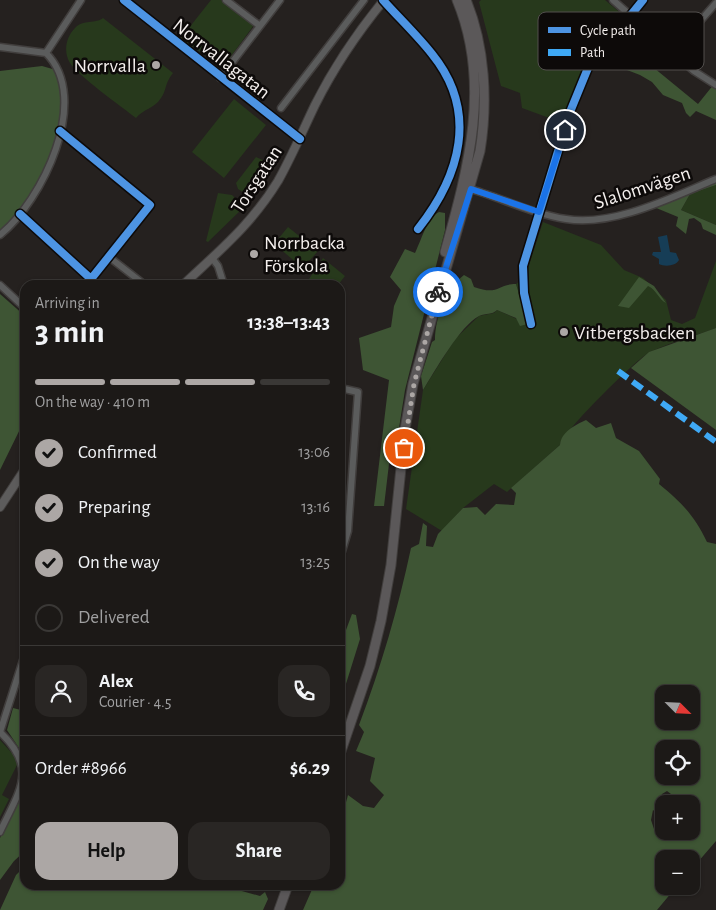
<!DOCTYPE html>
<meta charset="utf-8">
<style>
body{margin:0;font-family:"Alegreya Sans",sans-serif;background:#292624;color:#f1f3f6;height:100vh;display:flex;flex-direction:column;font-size:19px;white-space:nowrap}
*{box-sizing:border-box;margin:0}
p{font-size:16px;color:#a0a0a1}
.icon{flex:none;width:28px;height:28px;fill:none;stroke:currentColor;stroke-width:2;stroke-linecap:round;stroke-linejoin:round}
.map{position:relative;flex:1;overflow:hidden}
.drawer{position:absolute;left:20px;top:280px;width:325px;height:610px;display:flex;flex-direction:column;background:#1c1917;border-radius:15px;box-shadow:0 1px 4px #0004,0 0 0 1px #3a3836}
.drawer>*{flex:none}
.needle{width:32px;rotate:114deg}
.fabs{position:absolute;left:655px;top:685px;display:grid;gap:10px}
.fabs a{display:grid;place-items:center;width:45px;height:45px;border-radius:10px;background:#1c1917;box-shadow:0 1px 4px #0004,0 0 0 1px #3a3836;font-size:25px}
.pin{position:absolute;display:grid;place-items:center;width:42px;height:42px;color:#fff;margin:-21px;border:2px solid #fff;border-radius:50%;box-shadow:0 1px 5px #0007}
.courier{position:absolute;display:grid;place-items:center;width:50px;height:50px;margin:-25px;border:4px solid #1a73e8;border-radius:50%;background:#fff;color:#222;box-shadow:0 1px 6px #0007}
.summary em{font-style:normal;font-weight:700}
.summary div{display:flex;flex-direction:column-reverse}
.summary{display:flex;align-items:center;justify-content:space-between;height:85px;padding:0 15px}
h1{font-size:32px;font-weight:700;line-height:38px}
.bar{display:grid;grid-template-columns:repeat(4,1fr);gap:8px 5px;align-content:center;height:60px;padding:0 15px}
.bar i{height:6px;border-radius:4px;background:#3a3836}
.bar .on{background:#aca7a5}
.bar p{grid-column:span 4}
.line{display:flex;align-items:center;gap:12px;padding:0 15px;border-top:1px solid #3a3836}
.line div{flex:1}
.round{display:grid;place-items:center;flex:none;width:52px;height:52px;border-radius:15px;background:#292624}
ol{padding:0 15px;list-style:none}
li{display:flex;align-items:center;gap:15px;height:55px}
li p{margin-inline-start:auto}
li .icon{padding:5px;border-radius:50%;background:#aca7a5;color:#111;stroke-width:4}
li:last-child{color:#a0a0a1}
li i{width:28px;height:28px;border:2px solid #3a3836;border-radius:50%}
.cta{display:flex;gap:10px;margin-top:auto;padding:10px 15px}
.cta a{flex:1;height:58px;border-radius:15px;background:#aca7a5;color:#111;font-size:20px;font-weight:700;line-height:58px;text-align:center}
.cta a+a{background:#292624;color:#f1f3f6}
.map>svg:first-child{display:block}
</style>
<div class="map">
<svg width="716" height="910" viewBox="0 0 716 910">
<rect width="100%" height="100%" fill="#25211f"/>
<path fill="#27391c" d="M211 0H221L254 25 223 67H218L209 56 204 55 181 38Z
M481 0H605L623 15 587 60 563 123 522 108 520 93 501 86 479 2Z
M103 18 173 73C164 84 167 90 161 98 154 109 143 109 136 118 122 107 77 75 70 63 63 52 66 37 75 28 83 19 96 24 103 18Z
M234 99 266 125 224 178 192 152Z
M256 157 269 163 270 168 252 192 247 195 238 189 236 183Z
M716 185V225L681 210 690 194Z
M218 193 232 195 244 207 208 242 206 241Z
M543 222 601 245 624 270 643 278 666 300 671 320 682 324 695 318 716 261V328C695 336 671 342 650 352 637 358 561 434 560 445L507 492 494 484 463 508 442 531 406 509 423 390 455 339 479 316 494 313 497 310 528 324 516 284 525 277Z
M288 227 318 251 303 268 274 244Z
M323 258 345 276 338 285H305Z
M0 740 19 761 2 795 9 799 0 817Z"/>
<path fill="#3e5534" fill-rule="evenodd" d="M626 45 698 104 714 84 716 85V120L696 111 690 117 686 113 682 103 663 95 652 82 640 75 614 65Z
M42 66 56 70C58 80 62 91 62 101 62 142 32 204 0 230V71Z
M716 179V185L690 194 681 210 716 225V235L703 229 701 223 694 218 689 219 686 234 676 226 678 217 649 205Z
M439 212 445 213V230L405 390 396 447H391L384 506H374L389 380 363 370 359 338 391 327 394 306 401 290 390 277 405 249 415 253C421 241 427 218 439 212Z
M464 275 471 279 474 287C499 296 497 284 516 284L528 324 520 326 516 318 497 310C492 315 486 313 479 316 460 326 435 371 423 390L421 376 432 342 435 340C435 318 446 288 464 275Z
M639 277 654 286 666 303C659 300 656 289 648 286L629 308 618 306Z
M0 294 25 316V419L0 470Z
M716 328V430L631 368 649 352Z
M586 420 596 428 611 423 616 438 639 451 660 479 659 484C682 503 694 515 707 542L716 544V841L691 870V859H664V886H677L657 910H303L314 885H340V824L348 795 363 806 374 808 384 795 370 781 375 758 356 751 364 732 359 725C381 667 398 609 411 548L419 544 423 523 427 526 426 546 433 547 438 534 463 508 477 507 485 515 496 504 514 505 516 493 511 488 560 445C561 432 575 425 586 420ZM664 694H691V721H664ZM664 749H691V776H664ZM667 791 671 794 664 803 691 804V831H664V816L655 832 651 820 653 810 659 815 663 813 664 805 660 802 662 794Z
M352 614 356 615 360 639 340 703V646Z
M13 708 25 711V757L7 730Z
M25 790V851L14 861 0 880V838Z
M25 866V885H229L231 888 260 896 265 892 268 899 263 910H0L16 875Z"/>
<path fill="#163d56" d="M667 235 670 252 676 253 679 260C676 266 665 267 659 264V259L652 255 653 252H661L658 237Z"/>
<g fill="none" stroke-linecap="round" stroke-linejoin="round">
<g stroke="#413e3d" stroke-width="9">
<path id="minor" d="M124 0 300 139
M226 0 260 26
M383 0C399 18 417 35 432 54 479 112 460 176 418 229
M613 0 694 71 716 85
M0 47 46 53C92 99 42 201 0 235
M46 53 81 0
M672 53 716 3
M220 78 280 0
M281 108 364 0
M467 188C500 197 532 214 566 219 614 227 672 197 716 179
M20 214 91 279 150 205 60 131
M109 257 145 285
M212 258 218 266 224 285
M0 285 25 308
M531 324 524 293 523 266 570 112 588 68 643 0
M340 388 358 392 348 531 340 558
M0 832C19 791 39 769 0 732L25 654"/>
</g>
<g stroke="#413e3d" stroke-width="10">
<path id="major" d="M183 285C220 250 251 225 278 181 292 156 303 130 315 105 334 67 357 33 384 0
M0 507 25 469"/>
</g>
<g stroke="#413e3d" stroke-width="11">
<path id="highway" d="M445 252C468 169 492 84 457 0
M340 754 370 666 381 621 391 565 405 429 413 384 480 151C488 102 485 46 466 0
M279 910 288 885"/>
</g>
<use href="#minor" stroke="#5b5c5c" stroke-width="6"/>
<use href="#major" stroke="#5d5c5c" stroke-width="8"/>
<use href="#highway" stroke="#5b5859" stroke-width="9"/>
<path stroke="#3fa9f5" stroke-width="6" stroke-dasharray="12 6" stroke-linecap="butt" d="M618 371 716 442"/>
<g stroke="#0d0a09" stroke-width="11">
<path id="cycleway" d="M124 0 300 139
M383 0C399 18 417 35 432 54 479 112 460 176 418 229
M20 214 91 279 150 205 60 131
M531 324 524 293 523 266 570 112 588 68 643 0"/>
</g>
<use href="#cycleway" stroke="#4d94e3" stroke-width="8"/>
</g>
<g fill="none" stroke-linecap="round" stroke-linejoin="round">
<path stroke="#aca7a5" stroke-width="5" stroke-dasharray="0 9" d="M404 448 414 384 438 292"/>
<path stroke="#1a73e8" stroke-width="6" d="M438 292 471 189 539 212 565 130"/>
</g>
<g fill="#aca7a5" stroke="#0d0a09" stroke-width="2">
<circle cx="156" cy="65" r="5"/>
<circle cx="254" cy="254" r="5"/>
<circle cx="564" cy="332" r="5"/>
</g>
<g text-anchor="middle" stroke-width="5" stroke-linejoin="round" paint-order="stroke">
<g font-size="20" fill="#f4efed" stroke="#0d0a09">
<text transform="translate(222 58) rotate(38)" y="7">Norrvallagatan</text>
<text transform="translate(256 179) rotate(-57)" y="7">Torsgatan</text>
<text transform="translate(642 187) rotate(-18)" y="7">Slalomvägen</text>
</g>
<g font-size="20" fill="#f4efed" stroke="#0d0a09" text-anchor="start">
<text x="146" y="72" text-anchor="end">Norrvalla</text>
<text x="264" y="249">Norrbacka<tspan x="264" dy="23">Förskola</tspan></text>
<text x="574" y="339">Vitbergsbacken</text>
</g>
</g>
<rect x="538" y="12" width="166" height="58" rx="8" fill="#0d0a09" stroke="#524f4d" stroke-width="1"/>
<rect x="548" y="27" width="23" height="6" fill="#4d94e3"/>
<rect x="548" y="49" width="23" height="7" fill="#3fa9f5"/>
<g font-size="14" fill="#f4efed">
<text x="580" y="35">Cycle path</text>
<text x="580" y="57">Path</text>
</g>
</svg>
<div class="fabs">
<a><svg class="needle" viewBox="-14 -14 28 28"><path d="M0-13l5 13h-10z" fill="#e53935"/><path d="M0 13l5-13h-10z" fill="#a0a0a1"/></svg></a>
<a><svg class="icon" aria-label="locate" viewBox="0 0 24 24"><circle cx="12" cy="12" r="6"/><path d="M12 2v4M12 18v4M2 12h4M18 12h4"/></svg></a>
<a>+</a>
<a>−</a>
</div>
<div class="pin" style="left:404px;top:448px;background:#ea580c"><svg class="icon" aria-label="bag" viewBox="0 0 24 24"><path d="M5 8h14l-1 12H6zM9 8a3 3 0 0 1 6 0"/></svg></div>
<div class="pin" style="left:565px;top:130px;background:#1f2937"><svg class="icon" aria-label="home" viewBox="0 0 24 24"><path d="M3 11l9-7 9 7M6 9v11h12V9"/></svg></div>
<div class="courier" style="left:438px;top:292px"><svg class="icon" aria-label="bike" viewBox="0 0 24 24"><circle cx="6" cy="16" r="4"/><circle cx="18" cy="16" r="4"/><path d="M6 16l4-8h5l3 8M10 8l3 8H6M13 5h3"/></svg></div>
<section class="drawer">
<div class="summary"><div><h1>3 min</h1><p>Arriving in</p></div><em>13:38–13:43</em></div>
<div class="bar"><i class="on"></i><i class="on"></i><i class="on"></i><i></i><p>On the way · 410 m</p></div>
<ol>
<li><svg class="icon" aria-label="check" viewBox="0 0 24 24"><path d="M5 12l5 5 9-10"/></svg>Confirmed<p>13:06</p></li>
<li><svg class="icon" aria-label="check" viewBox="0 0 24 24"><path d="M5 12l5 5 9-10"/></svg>Preparing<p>13:16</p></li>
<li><svg class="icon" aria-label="check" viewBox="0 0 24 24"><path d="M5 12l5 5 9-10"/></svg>On the way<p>13:25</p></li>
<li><i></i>Delivered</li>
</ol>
<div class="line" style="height:90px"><a class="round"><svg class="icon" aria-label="person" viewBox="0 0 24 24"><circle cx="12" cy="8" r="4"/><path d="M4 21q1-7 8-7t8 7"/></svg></a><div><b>Alex</b><p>Courier · 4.5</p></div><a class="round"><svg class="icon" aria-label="phone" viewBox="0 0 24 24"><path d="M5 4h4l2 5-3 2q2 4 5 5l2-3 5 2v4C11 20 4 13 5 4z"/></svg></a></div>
<div class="line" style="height:65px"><div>Order #8966</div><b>$6.29</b></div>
<div class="cta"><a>Help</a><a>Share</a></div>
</section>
</div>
